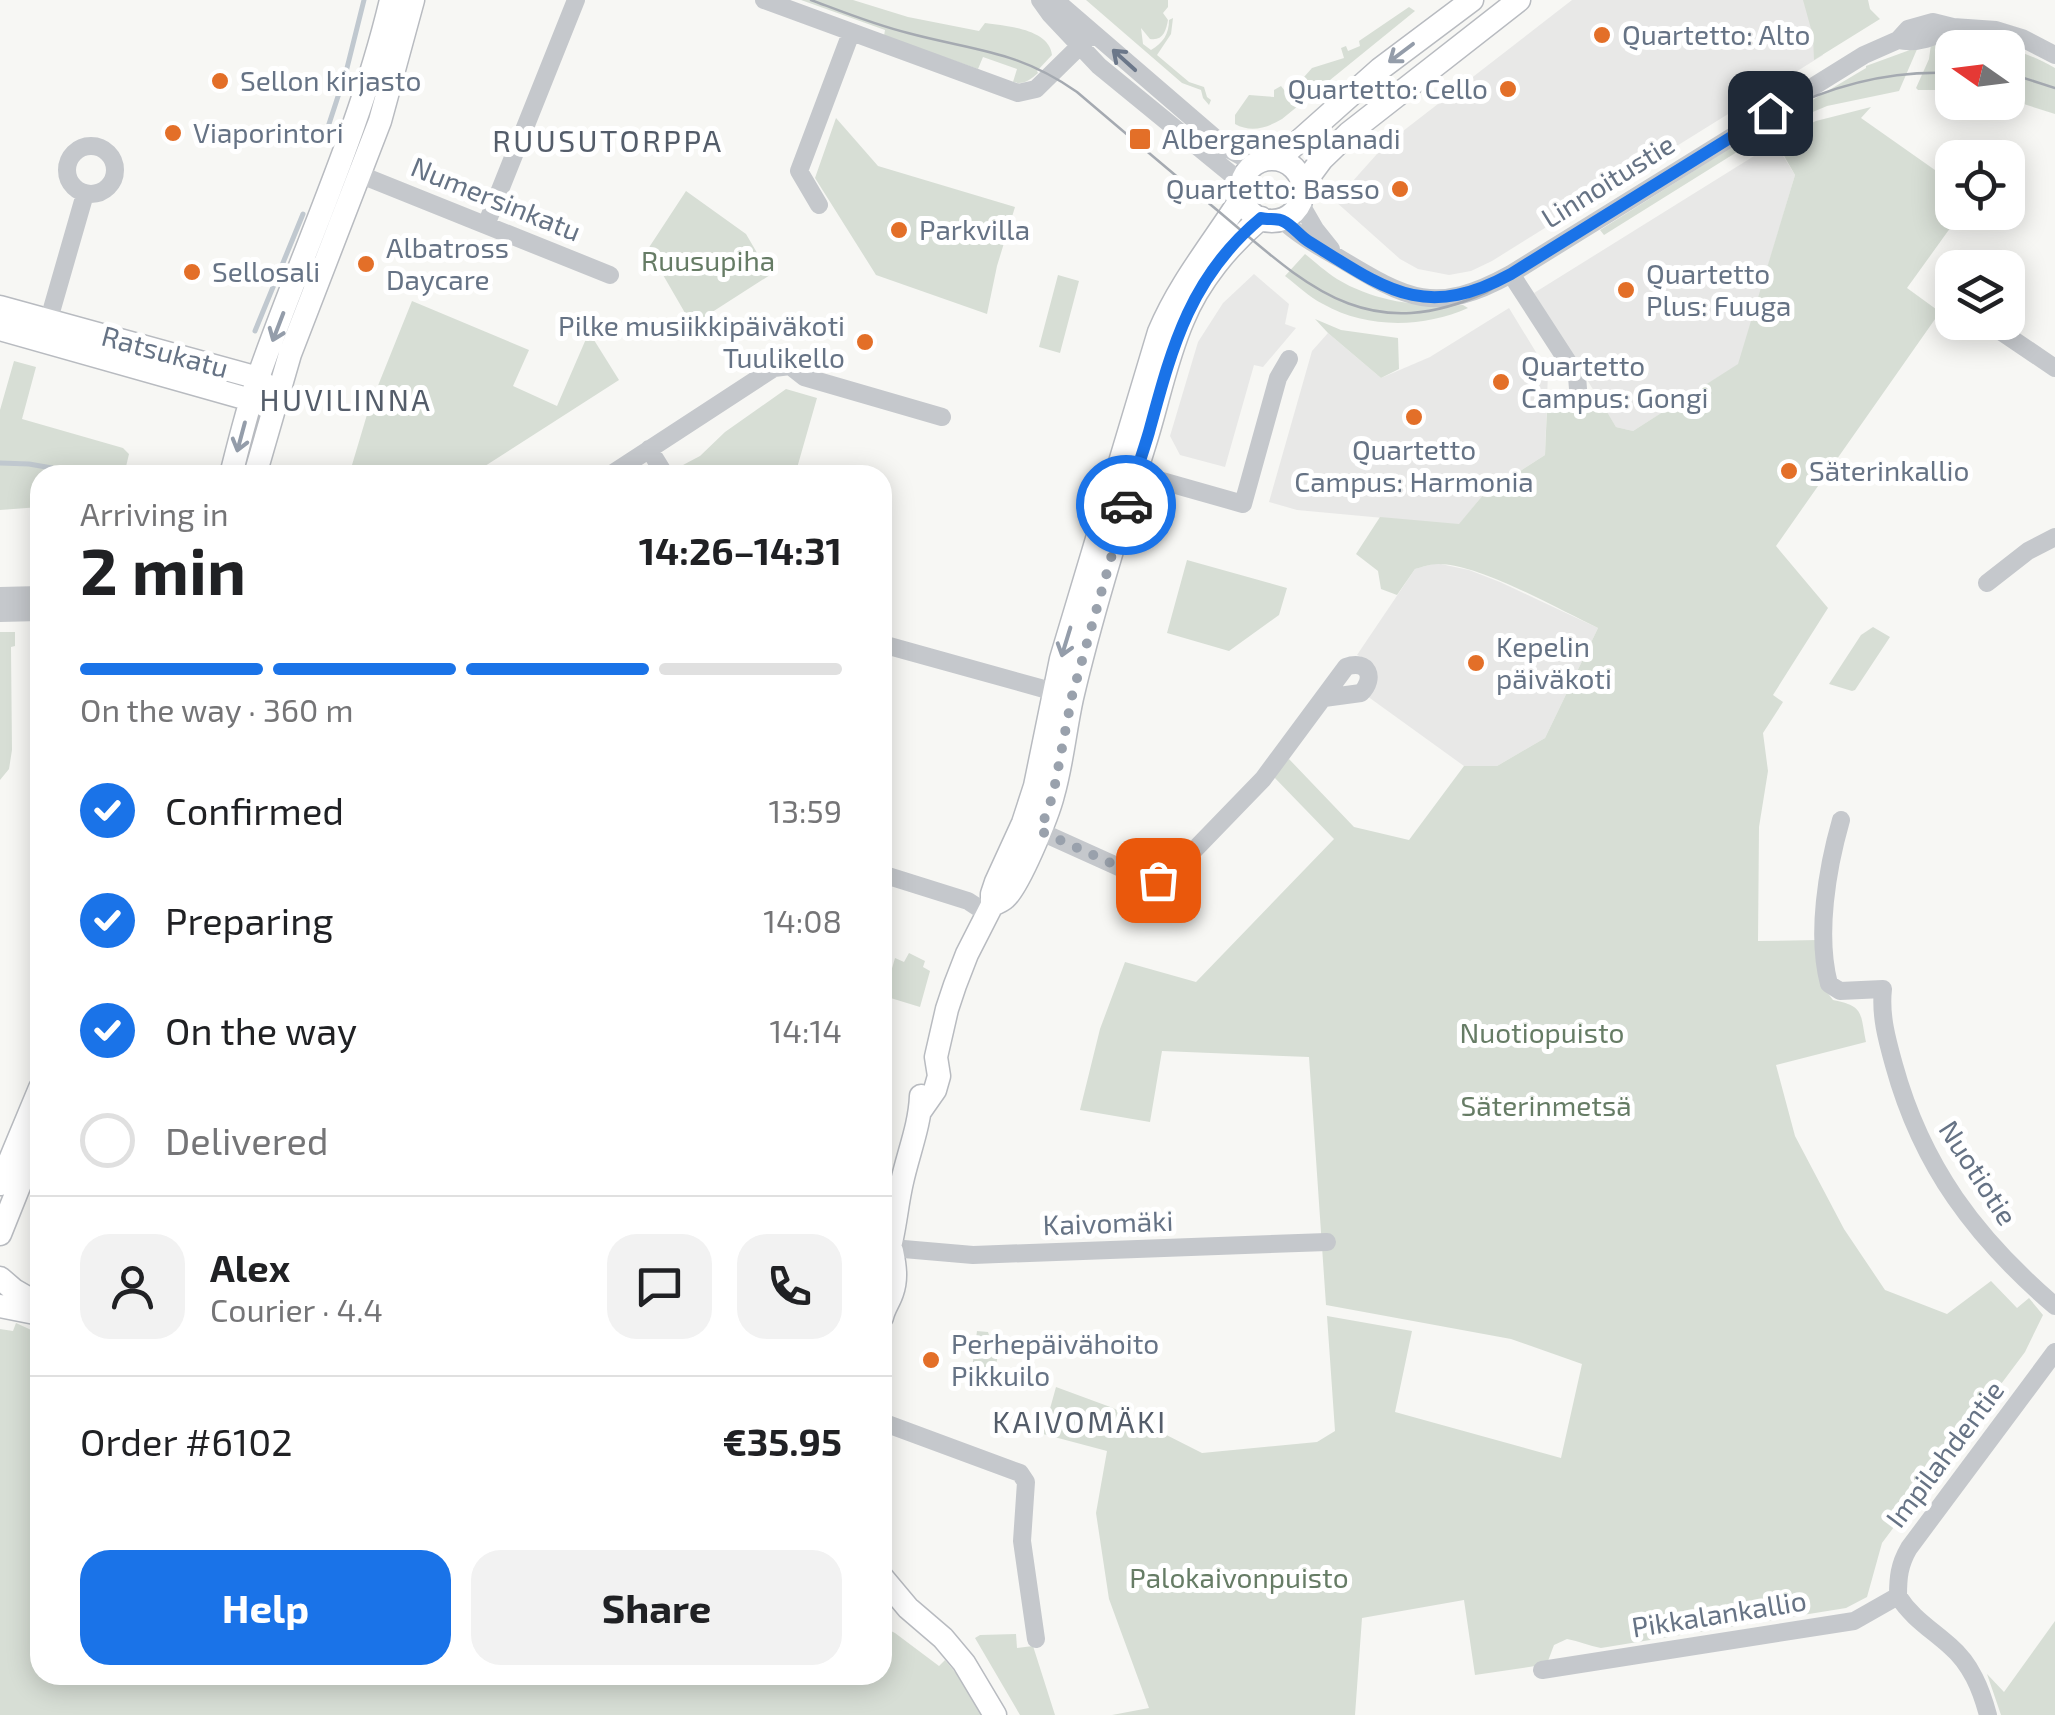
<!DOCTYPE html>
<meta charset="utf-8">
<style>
body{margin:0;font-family:"Exo 2",sans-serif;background:#f2f2f2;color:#202124;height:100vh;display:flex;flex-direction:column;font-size:38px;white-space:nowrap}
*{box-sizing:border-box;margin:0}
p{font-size:32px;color:#757577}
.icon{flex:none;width:55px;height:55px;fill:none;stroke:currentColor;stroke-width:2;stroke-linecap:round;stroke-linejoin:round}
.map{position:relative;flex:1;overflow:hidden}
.side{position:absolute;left:30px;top:465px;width:862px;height:1220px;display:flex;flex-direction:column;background:#fff;border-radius:30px;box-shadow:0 5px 25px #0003}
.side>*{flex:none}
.needle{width:65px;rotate:284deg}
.tools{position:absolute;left:1935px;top:30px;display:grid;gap:20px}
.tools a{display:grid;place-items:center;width:90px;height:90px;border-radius:20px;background:#fff;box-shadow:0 5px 25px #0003;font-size:50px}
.pin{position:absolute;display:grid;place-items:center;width:85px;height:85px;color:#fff;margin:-42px;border-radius:20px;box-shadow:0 5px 15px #0006}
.courier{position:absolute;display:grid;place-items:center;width:100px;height:100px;margin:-50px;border:8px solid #1a73e8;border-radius:50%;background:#fff;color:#222;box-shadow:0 2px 12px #0007}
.headline em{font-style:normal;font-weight:700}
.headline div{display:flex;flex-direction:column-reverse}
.headline{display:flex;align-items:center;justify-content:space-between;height:170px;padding:0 50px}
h1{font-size:65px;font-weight:700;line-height:75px}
.bar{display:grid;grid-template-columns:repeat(4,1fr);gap:15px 10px;align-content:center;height:120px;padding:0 50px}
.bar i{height:12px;border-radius:8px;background:#e0e0e0}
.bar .current{background:#1a73e8}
.bar p{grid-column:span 4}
.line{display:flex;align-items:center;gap:25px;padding:0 50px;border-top:2px solid #e0e0e0}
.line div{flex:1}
.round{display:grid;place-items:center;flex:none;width:105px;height:105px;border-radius:30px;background:#f2f2f2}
ol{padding:0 50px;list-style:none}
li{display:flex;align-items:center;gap:30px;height:110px}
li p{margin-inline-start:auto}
li .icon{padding:10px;border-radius:50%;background:#1a73e8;color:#fff;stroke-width:4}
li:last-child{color:#757577}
li i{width:55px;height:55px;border:5px solid #e0e0e0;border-radius:50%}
.cta{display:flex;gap:20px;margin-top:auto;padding:20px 50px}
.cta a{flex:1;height:115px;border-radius:30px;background:#1a73e8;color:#fff;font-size:40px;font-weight:700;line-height:115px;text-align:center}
.cta a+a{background:#f2f2f2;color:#202124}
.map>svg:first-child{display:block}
</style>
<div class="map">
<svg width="2055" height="1715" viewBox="0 0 2055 1715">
<rect width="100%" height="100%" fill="#f7f7f4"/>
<path fill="#e8e8e7" d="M1572 0H1804L1823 55 1492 261 1471 271 1449 275 1418 269 1400 259 1335 201 1385 145Z
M1775 143 1795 175 1739 364 1633 431 1616 427 1534 293Z
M1254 274 1289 304 1285 324 1296 328 1263 367 1254 365 1225 467 1180 455 1170 436 1198 342 1223 303Z
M1509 308 1548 372 1545 455 1483 495 1459 525 1297 510 1269 502 1312 351 1328 333 1381 378 1430 357Z
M1436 563 1469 570 1500 582 1598 628 1545 738 1497 766H1464L1367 696 1374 666 1369 660 1357 655 1415 569Z"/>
<path fill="#d7ded5" d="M801 0H853L908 17 979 31 985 23C1007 26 1049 29 1052 55L1037 71 1038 73C1030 80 1024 85 1013 82L1017 69 983 57 978 69 884 36 885 30Z
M1086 0H1168V7L1163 13 1168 20C1166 31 1163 41 1150 39L1141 28 1143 44 1151 50C1163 43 1169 34 1169 20L1173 18 1171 34 1157 55 1189 82 1204 87 1207 97 1211 100 1209 105 1203 98 1201 90 1182 83Z
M1803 0H1868L1870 9 1880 19 1814 60 1813 36Z
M1409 7 1415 11 1282 119C1267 128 1251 133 1235 124V115L1249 95 1274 97V90L1281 86 1288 95 1312 68 1344 58 1341 48 1346 46 1348 51 1360 46 1359 41Z
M1957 41C1994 42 2023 50 2055 68V114L2008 99V48H1952V90H1918L1916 88 1929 59 1931 44Z
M1918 47 1899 91 1827 106 1777 127 1604 235 1600 230 1786 113 1789 114 1866 68V66Z
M1871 107 1861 118 1952 182V212L1961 213 1907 288 1940 312 1776 546 1828 608 1773 695 1783 702 1763 733 1768 771 1759 827 1758 941 1819 940 1823 987 1833 1000C1865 1006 1860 1014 1866 1042L1776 1065 1795 1136 1844 1229 1885 1290 1947 1314 1991 1281 2017 1308 2029 1298 2043 1315 2025 1352 1882 1543 1867 1597 1846 1608 1601 1648C1589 1646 1579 1641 1567 1639L1554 1645 1548 1661 1542 1665 1475 1675 1464 1600 1362 1618 1355 1715H1112L1149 1708 1109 1599 1096 1513 1107 1451 1043 1434 1056 1387 1113 1408 1202 1453 1317 1442 1335 1431 1327 1316 1412 1331 1395 1412 1561 1458 1582 1364 1511 1339 1326 1305 1309 1057 1162 1051 1150 1122 1080 1110 1100 1029 1125 962 1196 982 1334 839 1272 775 1289 759 1354 827 1409 840 1464 766H1497L1545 738 1598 628C1558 609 1480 564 1438 564 1431 564 1422 567 1415 569L1397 595 1381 589 1378 571 1356 554 1380 517 1459 524 1483 495 1545 455 1547 408 1563 398 1569 405 1582 403 1597 395 1616 427 1633 431 1738 364 1795 175 1775 140 1816 121Z
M836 118 878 166 1015 207 997 266 987 314 876 275 815 178Z
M686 191 746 234 770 275 692 325 648 249Z
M1305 254C1315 262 1326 272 1337 279 1375 302 1420 307 1463 305L1468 308C1423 328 1367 329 1323 304 1309 297 1297 285 1285 276Z
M1058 275 1079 281 1060 353 1039 347Z
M412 301 529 350 513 386 557 406 589 332 619 380 471 475H349L369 408Z
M1315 319 1341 330 1398 338 1399 369 1381 378 1328 333Z
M14 361 36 367 22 419 123 448 129 454 124 475H40V507L0 510V410Z
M786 389 817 398 795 475H689L683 465 700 456 725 432Z
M1187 560 1287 588 1279 615 1229 651 1167 633Z
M1873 627 1890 637 1855 690 1852 691 1829 684 1861 635Z
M0 632H15V646L11 647 12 750 9 769 0 780Z
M909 953 925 961 923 967 930 971 920 1007 884 996 895 958 904 962Z
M16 1323 40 1334V1675H882L883 1627 895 1633 939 1666 945 1660 960 1678 983 1715H0V1329L13 1331Z
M977 1331 988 1332 989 1335 1003 1339 995 1367 987 1366 982 1386 970 1383Z
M2055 1621V1715H2001L1987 1674 2004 1692Z
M1016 1634 1017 1648 1033 1646 1055 1715H1020L975 1638 980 1635Z"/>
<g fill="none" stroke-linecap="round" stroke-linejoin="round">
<path stroke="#c0c8cf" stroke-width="5" d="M327 130 346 72 364 0
M255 331 303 214
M0 463 29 464 52 468"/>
<g stroke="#b8bbc0" stroke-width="25">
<path id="major" d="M1276 159 1289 150 1380 69 1472 0
M1241 190a31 31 0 1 1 62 0a31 31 0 1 1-62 0Z
M1302 186 1322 159 1349 133 1519 0
M0 307 258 378 268 387
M0 329 251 400 267 398
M231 475C239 443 247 410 258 378 302 252 360 131 391 0
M255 475 290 354 380 121 413 0
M992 905C997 903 1002 901 1005 898 1019 886 1048 815 1053 795 1062 764 1065 730 1072 698 1092 613 1119 527 1145 443 1158 402 1166 359 1183 320 1199 281 1229 245 1261 218
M921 1110 935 1090 939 1076 936 1057 947 1009 955 985 967 954 992 905V894L996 882 1023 823 1035 786 1061 659 1159 332C1180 282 1213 243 1242 197
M0 1184 40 1088
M0 1234 40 1134
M882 1269C895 1241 895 1212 902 1182 908 1154 920 1125 921 1096
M0 1278 14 1290 40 1305
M0 1306 40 1314
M882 1317C884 1308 889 1302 892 1293 897 1279 895 1266 892 1251
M882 1577 908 1608 943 1638 964 1663 995 1715"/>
</g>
<path stroke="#c5c8cc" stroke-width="18" d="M764 0 1018 93 1036 89 1093 33
M1040 0 1050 14 1099 66 1242 183
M1055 0 1228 149 1255 164
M1898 40C1918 44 1935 37 1953 27
M67 170a24 24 0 1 1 48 0a24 24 0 1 1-48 0Z
M350 175H361L610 275
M1300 203 1315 229 1331 249
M819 205 799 171 851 33
M1281 219C1299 236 1318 246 1339 258 1407 299 1435 316 1511 274L1864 55 1898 40 1908 29 1933 22 1953 27 1996 30 2022 38 2055 55
M486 225 576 0
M1511 274 1577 376 1578 389
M1987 322 2055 368
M45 333 85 194
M649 449 665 475
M1123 470 1243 504 1278 378 1289 359
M610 475 774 368 790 366 804 377 942 417
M1987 583 2028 551 2055 537
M0 596 40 595
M0 613 40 612
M882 644 1062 694
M1841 820C1827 869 1816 935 1829 984L1840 991 1883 989C1880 1015 1887 1040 1894 1065 1922 1167 1976 1238 2055 1306
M1028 826 1141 877C1152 881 1161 880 1171 874L1263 779 1346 667C1368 659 1376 678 1361 693L1324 698
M882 874 968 901 988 914
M892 1248 973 1255 1327 1242
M882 1422 1020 1473 1026 1482 1022 1541 1036 1639
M1898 1596C1898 1578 1899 1565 1909 1548L2055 1352
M1898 1596C1912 1618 1931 1629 1950 1646 1971 1664 1981 1689 1988 1715
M1542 1670 1854 1621 1898 1596"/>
<use href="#major" stroke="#fff" stroke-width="22"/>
<path stroke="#a5aab1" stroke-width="2.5" d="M811 0C843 12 875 25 908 33 975 51 1017 50 1077 92 1124 132 1170 171 1217 210 1305 284 1365 348 1487 292L1768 118C1825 87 1887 70 1952 73
M2008 73 2055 88"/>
</g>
<defs><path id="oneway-shaft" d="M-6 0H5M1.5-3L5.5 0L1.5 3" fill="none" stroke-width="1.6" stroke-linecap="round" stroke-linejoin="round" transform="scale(2.5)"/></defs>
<g stroke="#949daa">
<use href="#oneway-shaft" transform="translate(1401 53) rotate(143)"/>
<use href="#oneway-shaft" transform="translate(278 327) rotate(111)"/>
<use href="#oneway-shaft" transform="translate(241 437) rotate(105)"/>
<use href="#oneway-shaft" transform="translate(1066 642) rotate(107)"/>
</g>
<use stroke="#6b7789" href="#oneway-shaft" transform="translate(1124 60) rotate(-138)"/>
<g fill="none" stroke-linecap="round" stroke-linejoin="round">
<path stroke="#99a1ac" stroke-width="10" stroke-dasharray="0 18" d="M1126 505 1072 696 1053 795 1040 831 1144 878 1158 880"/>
<path stroke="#1a73e8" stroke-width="12" d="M1126 505C1133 480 1142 456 1149 432 1172 347 1190 277 1261 218 1267 220 1278 218 1283 221 1292 225 1300 236 1308 241 1384 288 1423 322 1511 274L1770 113"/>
</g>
<g fill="#e36f28" stroke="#fff" stroke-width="4">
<circle cx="1602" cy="35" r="10"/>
<circle cx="220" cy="81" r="10"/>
<circle cx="1508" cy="89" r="10"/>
<circle cx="173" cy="133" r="10"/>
<rect x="1128" y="127" width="24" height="24" rx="5"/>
<circle cx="1400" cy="189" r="10"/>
<circle cx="899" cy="230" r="10"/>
<circle cx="366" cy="264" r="10"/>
<circle cx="192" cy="272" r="10"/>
<circle cx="1626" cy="290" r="10"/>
<circle cx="865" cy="342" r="10"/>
<circle cx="1501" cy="382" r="10"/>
<circle cx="1414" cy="417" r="10"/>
<circle cx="1789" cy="471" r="10"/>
<circle cx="1476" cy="663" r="10"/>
<circle cx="931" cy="1360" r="10"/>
</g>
<g text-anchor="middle" stroke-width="10" stroke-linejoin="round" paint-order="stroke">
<g font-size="28" fill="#667385" stroke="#fff" text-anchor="start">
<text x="1622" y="45">Quartetto: Alto</text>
<text x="240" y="91">Sellon kirjasto</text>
<text x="1488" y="99" text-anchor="end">Quartetto: Cello</text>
<text x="193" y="143">Viaporintori</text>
<text x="1162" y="149">Alberganesplanadi</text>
<text x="1380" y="199" text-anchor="end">Quartetto: Basso</text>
<text x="919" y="240">Parkvilla</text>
<text x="386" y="258">Albatross<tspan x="386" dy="32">Daycare</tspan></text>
<text x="212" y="282">Sellosali</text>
<text x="1646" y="284">Quartetto<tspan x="1646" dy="32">Plus: Fuuga</tspan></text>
<text x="845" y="336" text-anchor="end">Pilke musiikkipäiväkoti<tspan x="845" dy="32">Tuulikello</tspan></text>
<text x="1521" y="376">Quartetto<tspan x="1521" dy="32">Campus: Gongi</tspan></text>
<text x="1414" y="460" text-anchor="middle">Quartetto<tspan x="1414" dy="32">Campus: Harmonia</tspan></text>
<text x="1809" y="481">Säterinkallio</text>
<text x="1496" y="657">Kepelin<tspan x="1496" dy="32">päiväkoti</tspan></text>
<text x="951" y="1354">Perhepäivähoito<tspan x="951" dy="32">Pikkuilo</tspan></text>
</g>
<g font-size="28" fill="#667385" stroke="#fff">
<text transform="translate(1608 181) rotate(-32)" y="10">Linnoitustie</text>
<text transform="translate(496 199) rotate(22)" y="10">Numersinkatu</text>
<text transform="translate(165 352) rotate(15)" y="10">Ratsukatu</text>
<text transform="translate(1978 1173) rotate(57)" y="10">Nuotiotie</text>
<text transform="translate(1108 1223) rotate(-2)" y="10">Kaivomäki</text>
<text transform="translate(1945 1454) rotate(-53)" y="10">Impilahdentie</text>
<text transform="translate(1719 1614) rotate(-9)" y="10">Pikkalankallio</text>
</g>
<g font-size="28" fill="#667c65" stroke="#fff">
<text x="708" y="271">Ruusupiha</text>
<text x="1542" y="1043">Nuotiopuisto</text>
<text x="1546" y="1116">Säterinmetsä</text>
<text x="1239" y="1588">Palokaivonpuisto</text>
</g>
<g font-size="30" letter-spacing="2.5" fill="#545d6a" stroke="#fff">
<text x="608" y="152">RUUSUTORPPA</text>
<text x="346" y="411">HUVILINNA</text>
<text x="1080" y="1433">KAIVOMÄKI</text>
</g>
</g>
</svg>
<div class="tools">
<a><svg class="needle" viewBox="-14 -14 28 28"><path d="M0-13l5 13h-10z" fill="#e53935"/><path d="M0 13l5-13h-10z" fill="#757577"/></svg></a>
<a><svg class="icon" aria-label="locate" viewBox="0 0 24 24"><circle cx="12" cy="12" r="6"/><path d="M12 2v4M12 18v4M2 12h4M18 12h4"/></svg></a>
<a><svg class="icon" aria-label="layers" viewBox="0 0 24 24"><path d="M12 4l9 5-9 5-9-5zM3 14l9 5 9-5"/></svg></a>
</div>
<div class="pin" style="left:1158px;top:880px;background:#ea580c"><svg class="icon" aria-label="bag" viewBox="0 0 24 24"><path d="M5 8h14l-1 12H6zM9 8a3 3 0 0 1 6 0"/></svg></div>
<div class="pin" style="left:1770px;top:113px;background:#1f2937"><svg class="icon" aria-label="home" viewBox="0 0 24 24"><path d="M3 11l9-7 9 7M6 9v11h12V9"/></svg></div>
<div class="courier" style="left:1126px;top:505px"><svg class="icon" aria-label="car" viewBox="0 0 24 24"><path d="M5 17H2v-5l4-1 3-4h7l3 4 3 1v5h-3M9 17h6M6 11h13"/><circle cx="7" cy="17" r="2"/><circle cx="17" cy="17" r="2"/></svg></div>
<section class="side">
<div class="headline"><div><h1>2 min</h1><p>Arriving in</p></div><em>14:26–14:31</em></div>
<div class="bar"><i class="current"></i><i class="current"></i><i class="current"></i><i></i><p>On the way · 360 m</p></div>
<ol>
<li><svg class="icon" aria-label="check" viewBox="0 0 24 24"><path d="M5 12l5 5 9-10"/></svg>Confirmed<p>13:59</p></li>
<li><svg class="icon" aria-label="check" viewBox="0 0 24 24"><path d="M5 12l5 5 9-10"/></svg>Preparing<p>14:08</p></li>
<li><svg class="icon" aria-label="check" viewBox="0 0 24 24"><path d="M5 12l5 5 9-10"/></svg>On the way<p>14:14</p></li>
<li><i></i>Delivered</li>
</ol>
<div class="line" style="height:180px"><a class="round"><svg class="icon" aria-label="person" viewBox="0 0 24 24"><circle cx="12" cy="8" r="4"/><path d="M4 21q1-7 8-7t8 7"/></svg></a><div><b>Alex</b><p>Courier · 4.4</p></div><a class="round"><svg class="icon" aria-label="chat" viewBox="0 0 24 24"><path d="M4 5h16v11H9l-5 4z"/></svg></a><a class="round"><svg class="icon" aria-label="phone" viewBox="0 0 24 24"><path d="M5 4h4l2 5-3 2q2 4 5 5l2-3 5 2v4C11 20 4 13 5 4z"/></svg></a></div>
<div class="line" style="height:130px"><div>Order #6102</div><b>€35.95</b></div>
<div class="cta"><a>Help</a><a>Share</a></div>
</section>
</div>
